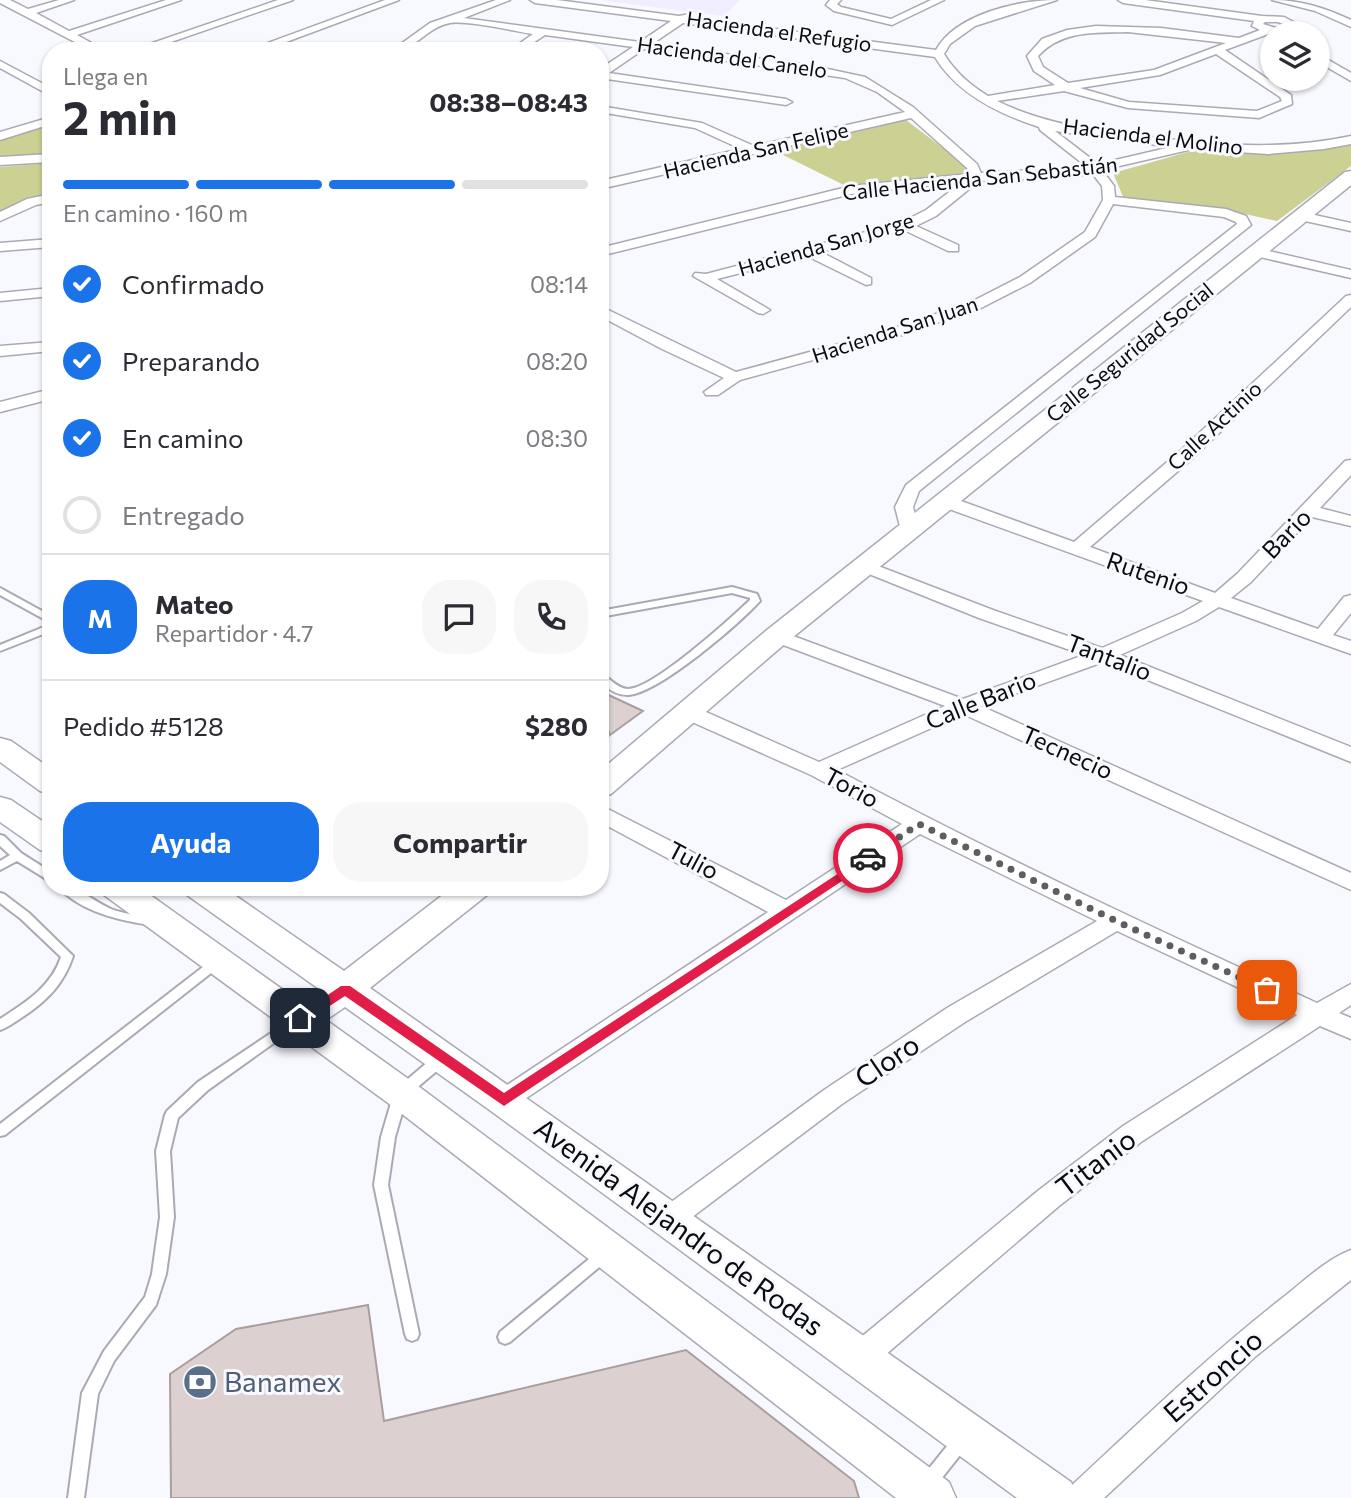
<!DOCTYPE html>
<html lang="es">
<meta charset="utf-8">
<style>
body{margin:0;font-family:Commissioner,sans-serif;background:#f7f7f7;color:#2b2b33;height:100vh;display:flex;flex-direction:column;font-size:26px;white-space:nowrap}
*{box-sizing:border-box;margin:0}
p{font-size:23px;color:#7c7c81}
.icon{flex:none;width:38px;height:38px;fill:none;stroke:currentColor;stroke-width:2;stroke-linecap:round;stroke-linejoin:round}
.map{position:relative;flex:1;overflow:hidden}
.details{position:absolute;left:42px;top:42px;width:567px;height:854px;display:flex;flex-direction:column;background:#fff;border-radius:28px;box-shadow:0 2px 5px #0004}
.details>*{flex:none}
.buttons{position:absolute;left:1260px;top:21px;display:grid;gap:14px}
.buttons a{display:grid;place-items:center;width:70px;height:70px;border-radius:50%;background:#fff;box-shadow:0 2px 5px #0004;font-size:35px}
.pin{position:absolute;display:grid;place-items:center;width:60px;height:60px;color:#fff;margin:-30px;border-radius:14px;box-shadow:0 4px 10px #0006}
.courier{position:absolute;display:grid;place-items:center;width:70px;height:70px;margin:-35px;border:5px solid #e11d48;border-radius:50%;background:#fff;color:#222;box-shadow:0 2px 9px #0007}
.head em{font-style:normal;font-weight:700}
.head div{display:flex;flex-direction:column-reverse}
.head{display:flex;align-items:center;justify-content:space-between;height:119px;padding:0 21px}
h1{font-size:46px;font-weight:700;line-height:52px}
.bar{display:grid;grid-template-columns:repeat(4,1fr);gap:10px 7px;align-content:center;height:84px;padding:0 21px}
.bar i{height:9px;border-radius:5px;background:#e1e1e2}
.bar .active{background:#1a73e8}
.bar p{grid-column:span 4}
.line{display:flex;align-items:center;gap:18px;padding:0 21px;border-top:2px solid #e1e1e2}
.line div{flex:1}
.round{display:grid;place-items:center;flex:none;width:74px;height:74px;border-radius:28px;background:#f7f7f7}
ol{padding:0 21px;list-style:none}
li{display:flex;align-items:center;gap:21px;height:77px}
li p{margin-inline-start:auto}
li .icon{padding:7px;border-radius:50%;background:#1a73e8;color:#fff;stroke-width:4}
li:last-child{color:#7c7c81}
li i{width:38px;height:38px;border:4px solid #e1e1e2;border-radius:50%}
.primary-button{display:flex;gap:14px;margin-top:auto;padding:14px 21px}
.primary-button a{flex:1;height:80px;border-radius:28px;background:#1a73e8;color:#fff;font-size:28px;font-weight:700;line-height:80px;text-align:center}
.primary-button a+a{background:#f7f7f7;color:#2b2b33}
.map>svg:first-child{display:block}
</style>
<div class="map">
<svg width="1351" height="1498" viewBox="0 0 1351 1498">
<rect width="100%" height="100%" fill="#f8f9ff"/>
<path fill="#efedff" d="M599 0H740L724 16Z"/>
<path fill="#cdd093" d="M906 120 976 173 973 178 877 182 848 187 775 151Z
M51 124V154L0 158V141Z
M1351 144V166L1277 221 1227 210 1124 199 1113 173 1195 150 1268 152Z
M51 163V195L30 197 0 211V167Z"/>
<path fill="#dcd0d0" stroke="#aa9f9e" stroke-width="2" d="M600 691 643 711 610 735 608 730 600 729Z
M368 1305 384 1421 686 1350 854 1481 859 1498H171L170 1374 236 1329Z"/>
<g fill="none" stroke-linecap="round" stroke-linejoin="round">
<g stroke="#a9aab3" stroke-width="4">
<path id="lane" d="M732 587 757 594 760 601C738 625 660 692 629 695 618 696 608 689 600 682V673C609 677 617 689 628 689 653 689 730 619 750 600V598L732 593 600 617V611Z
M0 588 51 616V623L0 595Z
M51 624V631L0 651V645Z
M600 731 607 733 608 735 607 737 600 738Z
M0 835 4 836 21 853 51 872V882L17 861 0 870V861L10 855 0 846Z
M58 887C81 887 91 900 111 909 124 914 137 915 151 917L155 918 157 921 155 924 151 925C120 921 80 911 58 887Z
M0 893 4 894 29 913 73 956C64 983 48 1000 24 1016 16 1021 9 1027 0 1030V1019C26 1002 51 987 61 957L21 919 0 903Z
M216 959 220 960 222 963 220 966 5 1135 0 1136V1124L212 960Z
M295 1017 299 1019 301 1022 299 1025 208 1090 178 1118 170 1151 174 1217 166 1274 156 1305 114 1361 98 1394 84 1498H68L82 1393 104 1351 145 1297 152 1274 160 1217 156 1151 165 1115 167 1111 198 1082Z
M440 1055 445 1056 446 1060 445 1064 407 1096 395 1137 388 1185 419 1334 417 1339 412 1341 407 1339 405 1334 374 1185 381 1137 394 1093 396 1089 435 1056Z
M605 1248 610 1250 612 1254 610 1258 510 1342 505 1344 500 1342 498 1337 500 1332 600 1250Z
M962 1433 968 1435 970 1440 968 1445 926 1498H908L910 1492 956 1435Z"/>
</g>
<g stroke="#a9aab3" stroke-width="3">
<path id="street" d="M0 0H10L28 9 59 0H74L36 13 69 31 166 0H181L77 35 106 51H92L0 3Z
M278 0H293L145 51H129Z
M385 0H399L262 51H246Z
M496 0H510L464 18 640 42 671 21 535 3 530 0H557L679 16 690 14V18L936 50C956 14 1018 0 1057 0L975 26 950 44 944 54C955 72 970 85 988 96L1055 85 1034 71 1027 56 1042 39 1067 30 1096 26 1161 28 1239 38 1260 30 1252 26 1254 21 1123 3 1118 0H1145L1262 16 1284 17 1301 26 1291 32 1271 33 1225 50 1291 95 1292 104 1259 118 1128 108 1064 91 997 101C1044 124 1092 130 1143 136 1213 145 1281 151 1351 136V144L1324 149 1268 154 1193 149 1102 170 1114 186 1115 197 1226 209 1246 216 1251 225 919 491 913 507 919 530 910 535 901 530 895 507 906 485 1237 224 1236 222 1224 217 1113 204 1095 237 1030 283 981 308 893 338 740 380 718 395H706L704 392 724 378 662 349 600 316V306L736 372 883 332 971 302 1020 277 1085 232 1103 200 1102 186 1092 173 1075 177 979 181 936 216 916 226 958 245V251H948L904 230 821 252 871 278V284L866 285 807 256 717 279 770 310 763 314 758 313 693 276 695 273 706 274 900 223 926 210 962 182 851 194 600 256V248L851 186 969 174 967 168 911 118 600 189V181L741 149 695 128 600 112V106L702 123 754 146 905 112 877 92 845 78 644 49 609 73 786 99 792 102 786 105 600 78V69L633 47 545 35 521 51H509L533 34C513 31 468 20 450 23 427 27 415 51 391 51L430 23ZM1265 22H1278L1288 26 1276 28 1263 24ZM683 23 935 57C957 94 999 114 1039 127L1040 130 1087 167 981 173 977 164 913 107 865 77 814 66 652 44ZM1128 32 1226 43 1154 70 1068 83 1043 67 1038 56C1062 30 1094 33 1128 32ZM1216 54 1280 97 1282 101 1257 111 1129 102 1080 88 1160 75ZM1055 131 1171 147 1098 164Z
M830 0H841L837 4 841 7 891 19 931 0H944L892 25 834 11 826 5Z
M1272 0C1301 0 1325 8 1351 20V27L1315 11Z
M1318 54 1351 73V81L1318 62Z
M0 61 51 88V96L0 68Z
M51 117V124L0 140V132Z
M51 154V162L0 165V157Z
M51 194V202L36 205 0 221V212L27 199Z
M1301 212 1351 223V231L1296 219V213Z
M51 239V247L0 251V243Z
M1256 248 1351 270V278L1251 255 1249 252Z
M51 288V296L0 301V293Z
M1351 295V307L1192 459 1090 547 1215 593 1237 574 1345 461 1351 460V475L1320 508 1351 516V526L1312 517 1251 582 1231 598 1318 629 1344 597 1351 595V613L1333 635 1351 641V654L1219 607 1196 621 1120 655 1351 747V762L1103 662 981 706 1351 873V890L963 714 837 770C994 854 1155 929 1317 1003L1351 984V1005L1339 1013 1351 1018V1039L1320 1026 1141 1142 1059 1206 870 1368 859 1372 848 1368 844 1358 848 1348 1039 1190 1123 1126 1297 1015 1117 931 965 1022 842 1104 679 1227 669 1231 659 1227 655 1219 659 1211 824 1090 947 1008 1097 921 920 834 513 1107 504 1111 495 1107 491 1100 495 1093 768 912 600 822V805L786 900 902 824 811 775 683 718 680 713 683 708H697L819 762 945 706 770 640 767 636 770 632 777 630 963 699 1084 655 979 618 859 570 856 566 865 561 993 610 1102 648 1182 613 1203 601 938 505 935 501 938 497H950L1074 542 1180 451 1346 296Z
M51 342V351L0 356V346Z
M51 389V399L0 412V402Z
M1351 1250V1280L1256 1356 1104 1498H1065L1070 1487C1139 1423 1207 1357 1281 1299 1303 1282 1325 1260 1351 1250Z"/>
</g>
<g stroke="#a9aab3" stroke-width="3">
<path id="secondary" d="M1351 171V185L787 642 611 794 600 797V771L767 630 1345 172Z
M0 738 11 741 51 769V794L40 791 0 762Z
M0 797 11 800 51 827V853L40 850 0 822Z
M100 887H139L300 1002 319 989 187 895 183 887H223L344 971 453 887H491L487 895 370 988 1071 1482 1078 1498H1017L491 1111 345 1007 326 1020 414 1083 949 1482 956 1498H896L388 1103 104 895Z"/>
</g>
<use href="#lane" fill="#fff" fill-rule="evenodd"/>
<use href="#street" fill="#fff" fill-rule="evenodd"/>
<use href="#secondary" fill="#fff" fill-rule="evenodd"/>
</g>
<path fill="#e11d48" d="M868 854 874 858 872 861 504 1106 345 996 305 1022H296L294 1018 341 986H350L504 1093Z"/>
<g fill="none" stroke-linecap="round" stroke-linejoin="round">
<path stroke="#5e5e62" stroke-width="7" stroke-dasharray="0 12.6" d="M868 858 919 824 1116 921 1267 990"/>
</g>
<defs>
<g id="bank-disc" transform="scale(1.75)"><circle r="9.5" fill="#5c6f8a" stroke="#f8f9ff"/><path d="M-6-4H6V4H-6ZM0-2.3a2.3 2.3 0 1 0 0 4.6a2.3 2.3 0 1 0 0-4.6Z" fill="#fff"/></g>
</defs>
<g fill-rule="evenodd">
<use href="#bank-disc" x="200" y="1382"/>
</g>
<g text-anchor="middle" stroke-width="6" stroke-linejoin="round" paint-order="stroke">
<g font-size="21" fill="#0b0b0e" stroke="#f8f9ff">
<text transform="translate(779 32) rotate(8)" y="7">Hacienda el Refugio</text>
<text transform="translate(732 58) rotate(8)" y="7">Hacienda del Canelo</text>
<text transform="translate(1153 137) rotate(7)" y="7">Hacienda el Molino</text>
<text transform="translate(756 151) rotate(-13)" y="7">Hacienda San Felipe</text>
<text transform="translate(980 179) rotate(-6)" y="7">Calle Hacienda San Sebastián</text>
<text transform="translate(826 245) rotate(-16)" y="7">Hacienda San Jorge</text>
<text transform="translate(895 330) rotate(-18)" y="7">Hacienda San Juan</text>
<text transform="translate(1130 353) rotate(-39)" y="7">Calle Seguridad Social</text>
<text transform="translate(1215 426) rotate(-43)" y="7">Calle Actinio</text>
</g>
<g font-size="24" fill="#0b0b0e" stroke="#f8f9ff">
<text transform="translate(1287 534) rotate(-46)" y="8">Bario</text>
<text transform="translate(1148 574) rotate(19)" y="8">Rutenio</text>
<text transform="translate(1109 658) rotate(21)" y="8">Tantalio</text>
<text transform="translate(981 701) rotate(-22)" y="8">Calle Bario</text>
<text transform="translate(1067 753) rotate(24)" y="8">Tecnecio</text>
<text transform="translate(851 788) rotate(28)" y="8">Torio</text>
<text transform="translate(693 861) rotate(28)" y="8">Tulio</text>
</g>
<g font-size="28" fill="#0b0b0e" stroke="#f8f9ff">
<text transform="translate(887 1061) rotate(-34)" y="10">Cloro</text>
<text transform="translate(1096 1163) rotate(-37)" y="10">Titanio</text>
<text transform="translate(679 1227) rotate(36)" y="10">Avenida Alejandro de Rodas</text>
<text transform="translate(1213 1376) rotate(-42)" y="10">Estroncio</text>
</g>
<g font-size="28" fill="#4e5e75" stroke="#f8f9ff" text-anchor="start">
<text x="224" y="1392">Banamex</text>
</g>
</g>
</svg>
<div class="buttons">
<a><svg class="icon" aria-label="layers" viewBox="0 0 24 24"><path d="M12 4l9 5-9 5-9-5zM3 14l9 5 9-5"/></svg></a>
</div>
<div class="pin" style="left:1267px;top:990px;background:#ea580c"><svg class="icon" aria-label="bag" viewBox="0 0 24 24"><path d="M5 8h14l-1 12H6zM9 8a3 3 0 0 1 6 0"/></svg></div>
<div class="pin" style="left:300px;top:1018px;background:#1f2937"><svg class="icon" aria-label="home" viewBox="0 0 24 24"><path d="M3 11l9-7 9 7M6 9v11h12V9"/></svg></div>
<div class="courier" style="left:868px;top:858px"><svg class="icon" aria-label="car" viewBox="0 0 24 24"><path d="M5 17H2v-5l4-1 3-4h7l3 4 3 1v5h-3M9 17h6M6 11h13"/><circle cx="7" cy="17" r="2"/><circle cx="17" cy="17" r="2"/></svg></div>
<section class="details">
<div class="head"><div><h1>2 min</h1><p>Llega en</p></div><em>08:38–08:43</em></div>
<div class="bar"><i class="active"></i><i class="active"></i><i class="active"></i><i></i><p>En camino · 160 m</p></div>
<ol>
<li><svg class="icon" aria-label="check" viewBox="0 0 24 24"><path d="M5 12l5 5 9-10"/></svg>Confirmado<p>08:14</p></li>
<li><svg class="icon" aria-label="check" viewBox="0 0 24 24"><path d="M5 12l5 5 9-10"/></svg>Preparando<p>08:20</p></li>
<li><svg class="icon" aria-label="check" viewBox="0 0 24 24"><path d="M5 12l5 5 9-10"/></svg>En camino<p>08:30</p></li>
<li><i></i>Entregado</li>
</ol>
<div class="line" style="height:126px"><b class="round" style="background:#1a73e8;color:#fff">M</b><div><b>Mateo</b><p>Repartidor · 4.7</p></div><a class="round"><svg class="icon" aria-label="chat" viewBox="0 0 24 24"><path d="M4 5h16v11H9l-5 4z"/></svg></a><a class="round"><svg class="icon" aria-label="phone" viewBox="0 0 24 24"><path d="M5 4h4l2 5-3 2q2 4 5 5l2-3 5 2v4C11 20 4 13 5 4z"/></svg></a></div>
<div class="line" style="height:91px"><div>Pedido #5128</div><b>$280</b></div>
<div class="primary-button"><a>Ayuda</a><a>Compartir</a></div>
</section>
</div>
